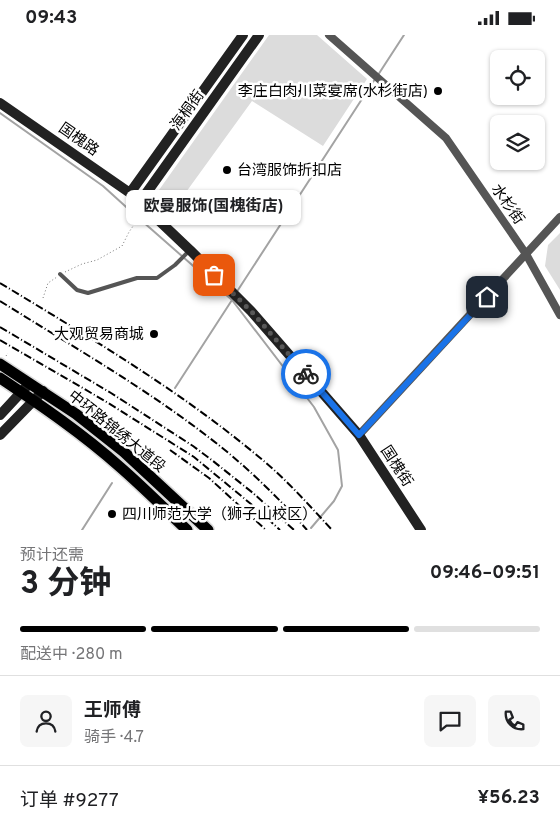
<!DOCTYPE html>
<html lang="zh">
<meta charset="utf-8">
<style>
body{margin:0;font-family:Overpass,"Noto Sans SC",sans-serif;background:#f6f6f6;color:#202124;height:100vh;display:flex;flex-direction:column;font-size:19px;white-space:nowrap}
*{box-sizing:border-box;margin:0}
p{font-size:16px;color:#757577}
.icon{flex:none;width:28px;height:28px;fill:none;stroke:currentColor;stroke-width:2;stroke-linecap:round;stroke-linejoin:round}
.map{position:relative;height:495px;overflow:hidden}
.drawer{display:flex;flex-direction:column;background:#fff;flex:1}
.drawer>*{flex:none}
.buttons{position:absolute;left:490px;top:15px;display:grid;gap:10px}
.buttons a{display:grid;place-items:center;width:55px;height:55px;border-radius:8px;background:#fff;box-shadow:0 1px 4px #0004;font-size:25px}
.pin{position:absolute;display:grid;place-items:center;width:42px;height:42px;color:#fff;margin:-21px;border-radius:10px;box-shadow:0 2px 8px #0006}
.courier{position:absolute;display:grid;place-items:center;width:50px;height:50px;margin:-25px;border:4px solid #1a73e8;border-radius:50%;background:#fff;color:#222;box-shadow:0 1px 6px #0007}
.bubble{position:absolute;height:35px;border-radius:8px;background:#fff;box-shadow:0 1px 4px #0004;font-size:16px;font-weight:700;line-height:35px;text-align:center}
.summary em{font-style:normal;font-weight:700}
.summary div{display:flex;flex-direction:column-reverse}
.summary{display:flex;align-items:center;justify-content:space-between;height:85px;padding:0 20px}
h1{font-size:32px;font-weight:700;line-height:38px}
.bar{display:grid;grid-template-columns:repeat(4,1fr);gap:8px 5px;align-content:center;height:60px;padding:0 20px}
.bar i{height:6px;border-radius:4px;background:#e0e0e0}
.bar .current{background:#000}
.bar p{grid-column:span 4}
.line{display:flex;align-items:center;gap:12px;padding:0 20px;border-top:1px solid #e0e0e0}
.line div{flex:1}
.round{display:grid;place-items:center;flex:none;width:52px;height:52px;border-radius:8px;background:#f6f6f6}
.status{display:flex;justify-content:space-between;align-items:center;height:35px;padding:0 25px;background:#fff;direction:ltr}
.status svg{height:14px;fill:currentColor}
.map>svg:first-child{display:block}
</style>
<div class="status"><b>09:43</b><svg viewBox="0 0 49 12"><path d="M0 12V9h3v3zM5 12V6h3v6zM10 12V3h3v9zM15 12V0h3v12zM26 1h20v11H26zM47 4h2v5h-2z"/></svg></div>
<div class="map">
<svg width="560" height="495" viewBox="0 0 560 495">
<rect width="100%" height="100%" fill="#fff"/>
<path fill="#dcdcdc" d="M269 0H317L367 44 323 111 252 66 168 182 158 172 159 155Z
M560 198V255L545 231 548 210Z"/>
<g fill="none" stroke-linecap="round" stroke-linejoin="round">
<path stroke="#a3a3a3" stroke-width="2" d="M378 40 404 0
M0 78 103 151 135 180
M142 186 232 265 314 372 338 415 342 451 334 466 311 493
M238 255 375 44
M175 353 232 265
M82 495 112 448"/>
<g stroke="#dbdbdb" stroke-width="14">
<path id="primary" d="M0 329 76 379 124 417 208 495
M0 343C42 371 83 399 120 432 143 452 165 474 187 495"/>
</g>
<path stroke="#777" stroke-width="1" stroke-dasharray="1 2.5" stroke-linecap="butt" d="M65 237 82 229 97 225 122 211 129 197 140 181V178
M43 263 48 248 57 242
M6 321 8 318"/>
<path stroke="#555" stroke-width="4" d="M60 239 77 255 88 258 137 243H157L175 230 189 216"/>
<path stroke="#555" stroke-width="8" d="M329 0 446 103 526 219 560 280
M359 400 560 182"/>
<path stroke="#222" stroke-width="10" d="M0 68 130 158 190 215 251 276 359 400 421 495
M130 158 243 0
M140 167 259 0
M0 380 26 352
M0 400 43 356"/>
<use href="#primary" stroke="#000" stroke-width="11"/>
<path stroke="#000" stroke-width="2" stroke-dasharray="8 2.5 1 2.5" stroke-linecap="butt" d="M0 248C89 302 179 355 259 422 286 444 309 470 332 495
M0 266C70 310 142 351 207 401 243 428 277 461 307 495
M0 292 111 358 193 411 213 426 253 458 294 495
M0 305 105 366 194 422 257 474 280 495
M170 415 209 443 266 495"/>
</g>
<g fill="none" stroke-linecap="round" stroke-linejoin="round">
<path stroke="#595959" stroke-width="5" stroke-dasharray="0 9" d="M214 240 251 276 306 339"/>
<path stroke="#1a73e8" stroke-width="6" d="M306 339 359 400 487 262"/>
</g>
<g fill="#000" stroke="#fff" stroke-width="2">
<circle cx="438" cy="56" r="5"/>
<circle cx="227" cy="135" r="5"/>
<circle cx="154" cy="299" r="5"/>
<circle cx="112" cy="479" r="5"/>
</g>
<g text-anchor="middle" stroke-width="5" stroke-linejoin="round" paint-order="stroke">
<g font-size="15" fill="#000" stroke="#fff" text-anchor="end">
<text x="428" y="61">李庄白肉·川菜·宴席(水杉街店)</text>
<text x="237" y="140" text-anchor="start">台湾服饰折扣店</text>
<text x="144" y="304">大观贸易商城</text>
<text x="122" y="484" text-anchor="start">四川师范大学（狮子山校区）</text>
</g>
<g font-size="15" fill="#000" stroke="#fff">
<text transform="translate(187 75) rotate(-54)" y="5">海桐街</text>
<text transform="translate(79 104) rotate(35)" y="5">国槐路</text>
<text transform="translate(508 169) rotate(55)" y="5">水杉街</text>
<text transform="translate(117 396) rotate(39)" y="5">中环路锦绣大道段</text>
<text transform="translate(397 431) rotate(57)" y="5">国槐街</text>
</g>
</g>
</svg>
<div class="buttons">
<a><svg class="icon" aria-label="locate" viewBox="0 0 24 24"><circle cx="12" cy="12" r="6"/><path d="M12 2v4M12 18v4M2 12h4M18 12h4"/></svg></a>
<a><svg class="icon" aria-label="layers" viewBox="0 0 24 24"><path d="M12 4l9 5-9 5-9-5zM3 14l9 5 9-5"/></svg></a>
</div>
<div class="pin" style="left:214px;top:240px;background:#ea580c"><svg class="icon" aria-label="bag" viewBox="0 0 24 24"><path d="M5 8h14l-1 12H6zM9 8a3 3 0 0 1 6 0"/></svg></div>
<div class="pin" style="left:487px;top:262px;background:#1f2937"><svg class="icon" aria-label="home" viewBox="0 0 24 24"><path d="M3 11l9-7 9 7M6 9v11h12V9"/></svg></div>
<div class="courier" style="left:306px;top:339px"><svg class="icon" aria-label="bike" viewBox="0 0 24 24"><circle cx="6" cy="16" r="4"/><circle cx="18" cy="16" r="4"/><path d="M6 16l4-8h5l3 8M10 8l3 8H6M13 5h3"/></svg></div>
<div class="bubble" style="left:126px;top:155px;width:175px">欧曼服饰(国槐街店)</div>
</div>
<section class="drawer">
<div class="summary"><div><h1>3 分钟</h1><p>预计还需</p></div><em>09:46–09:51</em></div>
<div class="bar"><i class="current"></i><i class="current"></i><i class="current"></i><i></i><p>配送中 · 280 m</p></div>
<div class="line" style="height:90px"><a class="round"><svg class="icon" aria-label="person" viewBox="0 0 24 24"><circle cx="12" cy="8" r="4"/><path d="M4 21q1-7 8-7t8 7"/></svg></a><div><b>王师傅</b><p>骑手 · 4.7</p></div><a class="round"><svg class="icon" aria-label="chat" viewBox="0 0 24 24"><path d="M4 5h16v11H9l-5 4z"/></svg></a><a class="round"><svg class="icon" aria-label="phone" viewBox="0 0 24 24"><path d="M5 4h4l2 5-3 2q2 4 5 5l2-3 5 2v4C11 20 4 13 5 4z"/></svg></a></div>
<div class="line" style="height:65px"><div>订单 #9277</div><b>¥56.23</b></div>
</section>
